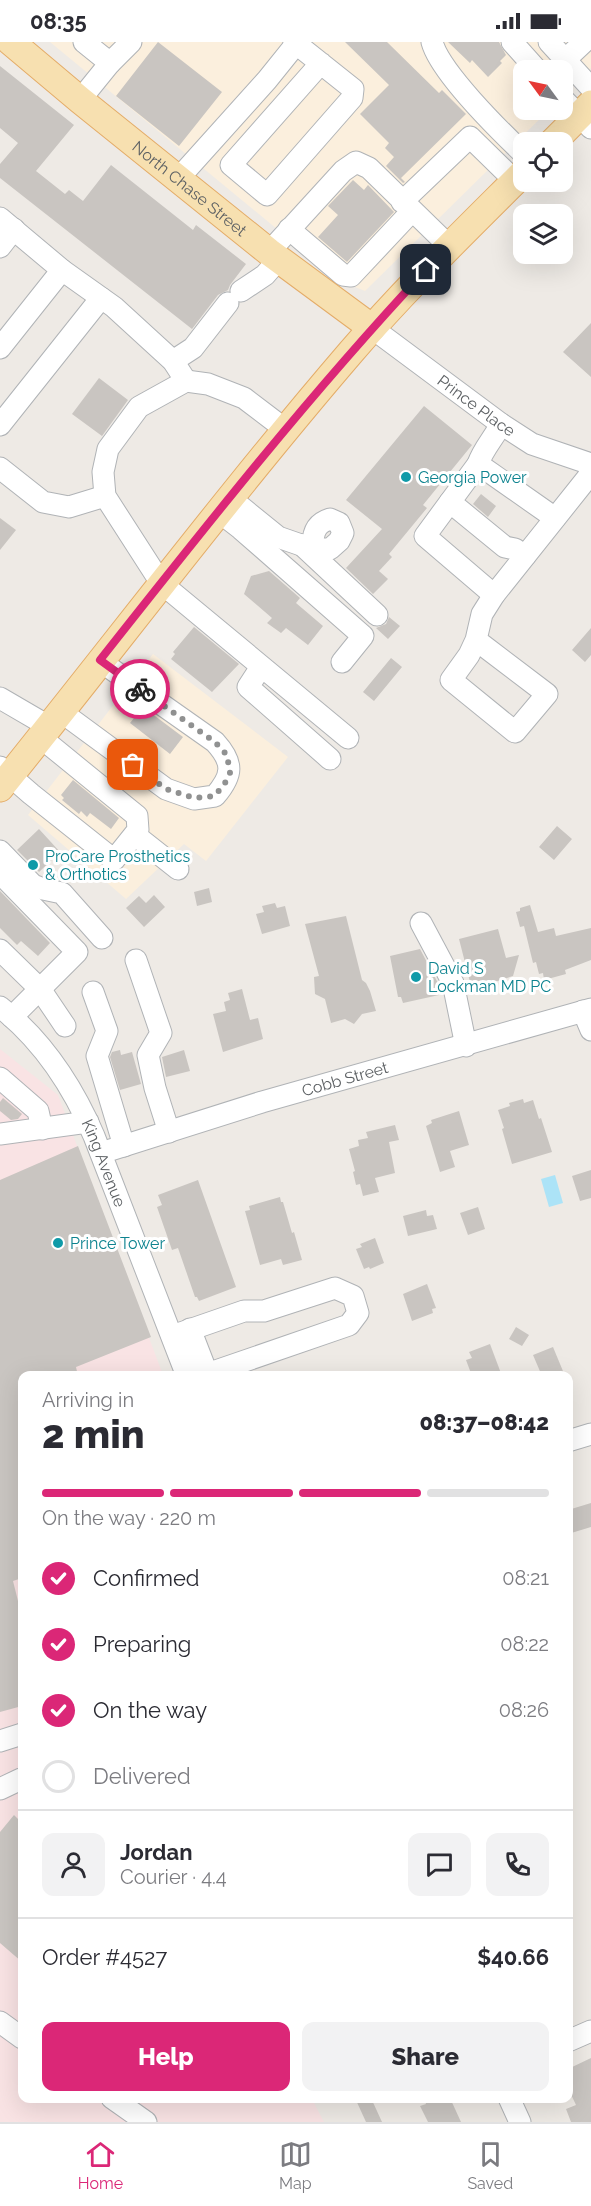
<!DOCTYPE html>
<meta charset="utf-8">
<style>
body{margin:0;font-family:Raleway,sans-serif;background:#f2f2f3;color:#2b2b33;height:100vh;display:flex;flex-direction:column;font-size:22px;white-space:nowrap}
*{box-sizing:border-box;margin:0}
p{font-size:20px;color:#7c7c81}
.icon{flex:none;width:33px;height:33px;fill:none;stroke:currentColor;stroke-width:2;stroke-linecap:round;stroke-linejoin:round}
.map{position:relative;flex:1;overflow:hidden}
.drawer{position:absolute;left:18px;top:1329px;width:555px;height:732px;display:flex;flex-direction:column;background:#fff;border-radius:12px;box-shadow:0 6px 24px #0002}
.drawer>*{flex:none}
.needle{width:39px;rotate:303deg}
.buttons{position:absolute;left:513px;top:18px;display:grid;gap:12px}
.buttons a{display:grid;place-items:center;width:60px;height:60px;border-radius:12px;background:#fff;box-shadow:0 6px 24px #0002;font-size:30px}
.pin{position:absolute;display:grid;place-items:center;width:51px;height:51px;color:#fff;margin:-26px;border-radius:12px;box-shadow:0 3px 9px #0006}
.courier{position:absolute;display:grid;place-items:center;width:60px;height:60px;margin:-30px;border:4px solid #db2777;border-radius:50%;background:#fff;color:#222;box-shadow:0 2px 8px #0007}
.overview em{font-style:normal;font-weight:800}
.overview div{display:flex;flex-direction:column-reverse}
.overview{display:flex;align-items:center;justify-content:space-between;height:102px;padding:0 24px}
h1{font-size:39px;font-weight:800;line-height:45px}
.bar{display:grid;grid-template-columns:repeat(4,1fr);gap:9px 6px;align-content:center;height:72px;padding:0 24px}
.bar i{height:8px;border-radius:4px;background:#e1e1e2}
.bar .active{background:#db2777}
.bar p{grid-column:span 4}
.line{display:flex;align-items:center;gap:15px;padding:0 24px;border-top:2px solid #e1e1e2}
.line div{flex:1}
.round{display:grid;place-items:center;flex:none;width:63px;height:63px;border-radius:12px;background:#f2f2f3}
ol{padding:0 24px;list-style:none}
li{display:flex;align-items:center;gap:18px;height:66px}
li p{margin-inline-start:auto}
li .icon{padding:6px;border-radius:50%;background:#db2777;color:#fff;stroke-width:4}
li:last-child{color:#7c7c81}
li i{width:33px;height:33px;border:3px solid #e1e1e2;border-radius:50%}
.cta{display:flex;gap:12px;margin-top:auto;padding:12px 24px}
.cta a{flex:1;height:69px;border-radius:12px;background:#db2777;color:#fff;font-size:24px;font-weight:800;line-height:69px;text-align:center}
.cta a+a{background:#f2f2f3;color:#2b2b33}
.status{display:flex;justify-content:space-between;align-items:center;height:42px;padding:0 30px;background:#fff;direction:ltr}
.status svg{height:16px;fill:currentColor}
.menu{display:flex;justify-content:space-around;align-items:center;height:84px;border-top:2px solid #e1e1e2;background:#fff;font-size:16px;color:#7c7c81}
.menu a{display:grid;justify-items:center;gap:3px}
.menu .active{color:#db2777}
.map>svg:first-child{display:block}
</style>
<div class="status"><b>08:35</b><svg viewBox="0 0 49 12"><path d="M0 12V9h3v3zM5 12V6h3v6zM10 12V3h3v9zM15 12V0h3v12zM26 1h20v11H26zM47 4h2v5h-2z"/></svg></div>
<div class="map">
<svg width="591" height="2080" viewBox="0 0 591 2080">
<rect width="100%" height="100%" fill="#eeeae5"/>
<path fill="#fbefdd" d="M50 0H591V26L563 54 562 28H524V68H549L365 249 340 239Z
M153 612 288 715 206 819 184 802 126 857 28 773Z"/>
<path fill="#f9e3e4" d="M0 1007 58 1053 163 1333 22 1334V2056L312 2057 324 2080H0Z"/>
<path fill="#ace3f7" d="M555 1133 563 1161 549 1165 541 1137Z"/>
<path fill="#c9c5c1" d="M158 0 222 50 179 104 116 54Z
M345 0H387L439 51 442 48 466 72 401 136 405 140 403 141 386 124 394 115 385 106 389 101 360 72 389 43Z
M448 0H499L506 13 500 19 502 21 488 35 472 18 470 21Z
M0 24 74 83 36 129 65 152 69 148 83 159 111 123 193 188 196 183 246 222 230 243 228 248 218 253 192 287 0 136V122L18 101 0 86Z
M353 138 364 148 368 143 394 170 347 220 318 195 338 173 328 164Z
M591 281V335L563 310Z
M99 336 128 358 102 394 72 372Z
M424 364 472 403 423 463 427 466 389 512 392 515 379 529 388 537 373 552 346 526 382 487 346 458Z
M481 452 496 464 488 475 473 462Z
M0 476 16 488 0 508Z
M269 529 300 556 296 561 323 584 308 603 286 586 281 591 267 581 272 576 244 552 251 534Z
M389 575 400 584 388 597 376 586 386 582Z
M194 585 239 622 212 650 171 617 175 612 173 610Z
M591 586V613L585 620 572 608Z
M391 616 402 625 374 659 363 650Z
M143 665 183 695 170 712 130 681Z
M73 738 119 776 111 787 90 771 87 775 81 769 79 772 62 758 64 756 61 753Z
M557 784 572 797 554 818 539 805Z
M39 787 60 810 39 830 17 808Z
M209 846 212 860 197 864 194 850Z
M0 849 50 901 38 914 21 899 17 903 0 886Z
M154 853 165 865 144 885 126 866 139 854 146 861Z
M275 861 277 866 285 864 290 884 262 892 256 872 264 870 262 864Z
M530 863 538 890 554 886 556 894 591 886V918L565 928 566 932 544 938 543 931 539 932 536 920 533 921 524 884 520 885 516 870 520 869V866Z
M346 874 362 938 366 941 370 949 376 969 362 972 354 982 345 977 331 981 325 957 315 952 314 935 319 934 305 882Z
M498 887 506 916 519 913 513 934 476 946 474 939 470 940 459 897Z
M420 907 439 943V953L403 961 401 955H398L390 914Z
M242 947 250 978 258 976 263 997 223 1010 213 972 226 969 224 960 230 958 228 951Z
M120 1008 121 1013 132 1010 141 1042 120 1048 110 1015 112 1010Z
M184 1008 190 1029 166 1035 162 1015Z
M3 1056 22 1072 18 1077 11 1078 0 1069V1060Z
M523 1057 524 1061 533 1058 539 1077 541 1076 552 1110 512 1122 502 1087 504 1086 498 1068 510 1064 509 1061Z
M459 1069 469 1103 450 1109 455 1125 440 1130 426 1084 432 1081 431 1078Z
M395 1083 399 1098 389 1100 395 1131 375 1136 379 1150 363 1154 360 1142 356 1143 353 1130 355 1129 349 1107 359 1104 358 1098 368 1096 366 1090Z
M78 1104 151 1295 76 1325 78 1334H22V1536L13 1539 22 1575V1664L0 1670V1138Z
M591 1128V1156L580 1159 572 1134Z
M198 1138 236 1245 199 1259 197 1255H195L178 1206 172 1208 157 1165 162 1163 158 1153Z
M280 1155 281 1160H283L292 1191 294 1190 302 1218 283 1223 281 1217 260 1223 245 1169 250 1168 249 1164Z
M478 1165 485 1187 468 1193 460 1171Z
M426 1168 427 1174 433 1173 437 1187 408 1194 403 1174Z
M375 1196 384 1221 370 1227 369 1225 364 1227 356 1207 362 1205 360 1202Z
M427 1242 436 1266 432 1267 433 1271 412 1279 403 1252Z
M516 1285 529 1293 522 1304 509 1297Z
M490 1302 502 1334H472L466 1318 472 1316 469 1310Z
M553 1305 565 1334H542L533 1313Z
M591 1461V1485L568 1492V1468Z
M14 1773 22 1781V1920L0 1901V1790Z
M591 2016V2080H571L566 2067 576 2063 568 2046V2027Z
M355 2056H371L382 2080H366Z
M424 2056H450L461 2080H428L420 2064 426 2062Z"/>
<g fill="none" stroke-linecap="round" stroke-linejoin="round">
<g stroke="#b0b3b6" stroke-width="23">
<g id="minor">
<path d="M84 0 110 21 131 0"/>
<path d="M294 0 353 47 352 56 267 153 231 123 321 21"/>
<path d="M432 0C440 30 500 89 524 112"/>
<path d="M512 0 537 28"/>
<path d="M549 0 591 46"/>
<path d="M565 18 584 0"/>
<path d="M562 56 591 86"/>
<path d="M80 58 110 21"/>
<path d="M178 137 267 38 296 2"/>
<path d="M402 160 470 95 515 139"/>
<path d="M0 176 62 228"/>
<path d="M289 187 343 233 351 234 412 169"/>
<path d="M0 205 14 187"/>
<path d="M269 210 343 129 356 120 369 126 449 204"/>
<path d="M241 249 265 233 279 217"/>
<path id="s1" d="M372 286 501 382 532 402 591 422"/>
<path d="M0 306 62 228 114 265 173 319 186 339"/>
<path d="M173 319 193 306 228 261"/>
<path d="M501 382C494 396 483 407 478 422L555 476"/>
<path d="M0 383 101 256"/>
<path d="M286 388 244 356 208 342 186 339 139 365 108 407 103 430 105 454 161 541 348 696"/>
<path d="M478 422 450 460 505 505 515 507 525 514"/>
<path d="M0 426 43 460 69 465 105 454"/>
<path d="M230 456 278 495 301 503 313 502 321 507H330L339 499 343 491 339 481 330 477C317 481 313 489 313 502"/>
<path d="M450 460 425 494 494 553"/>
<path d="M219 470 241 487 363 594 342 620"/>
<path d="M302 503 377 573"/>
<path d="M476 598 547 652 515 690 451 638 469 613 476 598 482 572 494 553 588 435 591 426"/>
<path d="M261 625 248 645 330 717"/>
<path d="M0 656 48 684"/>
<path d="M60 669 166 747 194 757 215 754C233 733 234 721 215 700L100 619"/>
<path d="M0 725 31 752 114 818 138 788 137 774 40 695"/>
<path d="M135 793 178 827"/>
<path d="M0 809 33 843 43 847 62 851 102 896"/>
<path d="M0 831 77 910 12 975"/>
<path d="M421 881 453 941 466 1004"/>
<path d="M0 908 40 947 65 984"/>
<path d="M136 918 161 991 148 1013 155 1046 169 1090"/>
<path d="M93 950 107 989 97 1014 124 1104"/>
<path id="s2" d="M0 965C42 998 73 1045 94 1094L187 1334"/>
<path d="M583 969 591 988"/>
<path d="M0 1036 38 1069 42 1087"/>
<path d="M0 1092 88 1080"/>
<path id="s3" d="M101 1111 262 1060 591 967"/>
<path d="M190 1287 207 1331"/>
<path d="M172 1294 244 1269H264L335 1246 353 1254 358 1271 349 1283 201 1334"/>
<path d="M568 1399 591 1392"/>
<path d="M0 1699 22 1692"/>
<path d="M0 1747 21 1737"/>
<path d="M0 1980 22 1996"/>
<path d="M568 1999 591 1989"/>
<path d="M112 2056 146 2080"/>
<path d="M509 2056 520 2080"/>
</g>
</g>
<g stroke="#e4ac68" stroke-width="29">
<g id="major">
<path id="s4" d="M11 0 80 58 269 210 372 286"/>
<path d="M553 100 591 62"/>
<path d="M0 746C117 601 229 452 351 310 405 247 465 189 524 130"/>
</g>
</g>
<use href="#minor" stroke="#fff" stroke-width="21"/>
<use href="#major" stroke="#f7e0b0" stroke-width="27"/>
</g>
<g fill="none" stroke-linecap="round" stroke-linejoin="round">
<path stroke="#909191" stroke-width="6" stroke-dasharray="0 10.8" d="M133 723 166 747 194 756 214 754 224 743 230 731 227 713 215 700 140 647"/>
<path stroke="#db2777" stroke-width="8" d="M140 647 100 618C205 485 310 352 426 228"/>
</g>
<g fill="#0f9aa8" stroke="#fff" stroke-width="2">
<circle cx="406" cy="435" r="6"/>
<circle cx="33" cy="823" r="6"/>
<circle cx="416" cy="935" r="6"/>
<circle cx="58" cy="1201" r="6"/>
</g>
<g text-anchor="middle" stroke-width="6" stroke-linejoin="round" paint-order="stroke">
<g font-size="16" fill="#5d6164" stroke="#fff">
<text dy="6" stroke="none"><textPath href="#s4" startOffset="231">North Chase Street</textPath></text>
<text dy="6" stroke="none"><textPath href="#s1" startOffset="130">Prince Place</textPath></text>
<text dy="6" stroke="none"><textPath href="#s3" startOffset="255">Cobb Street</textPath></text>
<text dy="6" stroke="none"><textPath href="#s2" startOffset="190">King Avenue</textPath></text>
</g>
<g font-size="16" fill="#0d838f" stroke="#fff" text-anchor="start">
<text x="418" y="441">Georgia Power</text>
<text x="45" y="820">ProCare Prosthetics<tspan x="45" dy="18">&amp; Orthotics</tspan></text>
<text x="428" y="932">David S<tspan x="428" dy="18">Lockman MD PC</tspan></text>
<text x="70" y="1207">Prince Tower</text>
</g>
</g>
</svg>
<div class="buttons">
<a><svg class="needle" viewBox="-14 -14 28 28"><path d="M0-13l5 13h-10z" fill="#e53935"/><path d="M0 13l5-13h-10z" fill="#7c7c81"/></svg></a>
<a><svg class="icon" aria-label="locate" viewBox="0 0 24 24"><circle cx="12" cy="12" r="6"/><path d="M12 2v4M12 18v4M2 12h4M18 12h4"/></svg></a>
<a><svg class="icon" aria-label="layers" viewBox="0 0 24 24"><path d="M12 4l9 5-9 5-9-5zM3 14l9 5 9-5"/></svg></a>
</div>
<div class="pin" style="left:133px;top:723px;background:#ea580c"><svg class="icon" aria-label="bag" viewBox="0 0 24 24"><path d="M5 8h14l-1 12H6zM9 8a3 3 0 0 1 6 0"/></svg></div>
<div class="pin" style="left:426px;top:228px;background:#1f2937"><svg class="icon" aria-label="home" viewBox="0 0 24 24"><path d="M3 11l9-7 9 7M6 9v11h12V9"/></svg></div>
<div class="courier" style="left:140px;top:647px"><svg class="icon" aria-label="bike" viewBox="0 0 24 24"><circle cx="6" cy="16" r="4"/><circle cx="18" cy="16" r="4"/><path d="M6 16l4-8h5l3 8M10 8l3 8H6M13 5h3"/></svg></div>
<section class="drawer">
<div class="overview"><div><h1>2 min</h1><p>Arriving in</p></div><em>08:37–08:42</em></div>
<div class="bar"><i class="active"></i><i class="active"></i><i class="active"></i><i></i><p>On the way · 220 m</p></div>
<ol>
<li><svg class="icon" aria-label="check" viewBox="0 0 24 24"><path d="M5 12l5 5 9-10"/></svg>Confirmed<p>08:21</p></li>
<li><svg class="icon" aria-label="check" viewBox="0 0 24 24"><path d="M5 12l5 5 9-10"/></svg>Preparing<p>08:22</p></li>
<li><svg class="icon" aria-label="check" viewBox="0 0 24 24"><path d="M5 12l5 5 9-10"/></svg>On the way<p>08:26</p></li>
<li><i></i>Delivered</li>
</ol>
<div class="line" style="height:108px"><a class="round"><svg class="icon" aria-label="person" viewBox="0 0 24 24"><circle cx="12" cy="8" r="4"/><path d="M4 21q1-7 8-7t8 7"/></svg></a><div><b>Jordan</b><p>Courier · 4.4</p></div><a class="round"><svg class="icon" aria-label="chat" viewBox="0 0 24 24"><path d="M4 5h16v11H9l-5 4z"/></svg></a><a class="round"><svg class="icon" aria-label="phone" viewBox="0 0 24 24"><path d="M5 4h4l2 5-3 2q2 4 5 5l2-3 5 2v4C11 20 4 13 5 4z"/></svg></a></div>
<div class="line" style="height:78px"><div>Order #4527</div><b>$40.66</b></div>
<div class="cta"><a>Help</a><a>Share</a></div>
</section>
</div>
<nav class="menu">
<a class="active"><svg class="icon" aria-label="home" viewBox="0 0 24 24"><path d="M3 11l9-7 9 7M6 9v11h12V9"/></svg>Home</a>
<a><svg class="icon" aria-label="map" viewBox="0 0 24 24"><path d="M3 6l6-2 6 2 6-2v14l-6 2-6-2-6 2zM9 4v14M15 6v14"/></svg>Map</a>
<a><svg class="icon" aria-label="saved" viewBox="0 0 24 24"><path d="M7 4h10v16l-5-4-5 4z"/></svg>Saved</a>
</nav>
